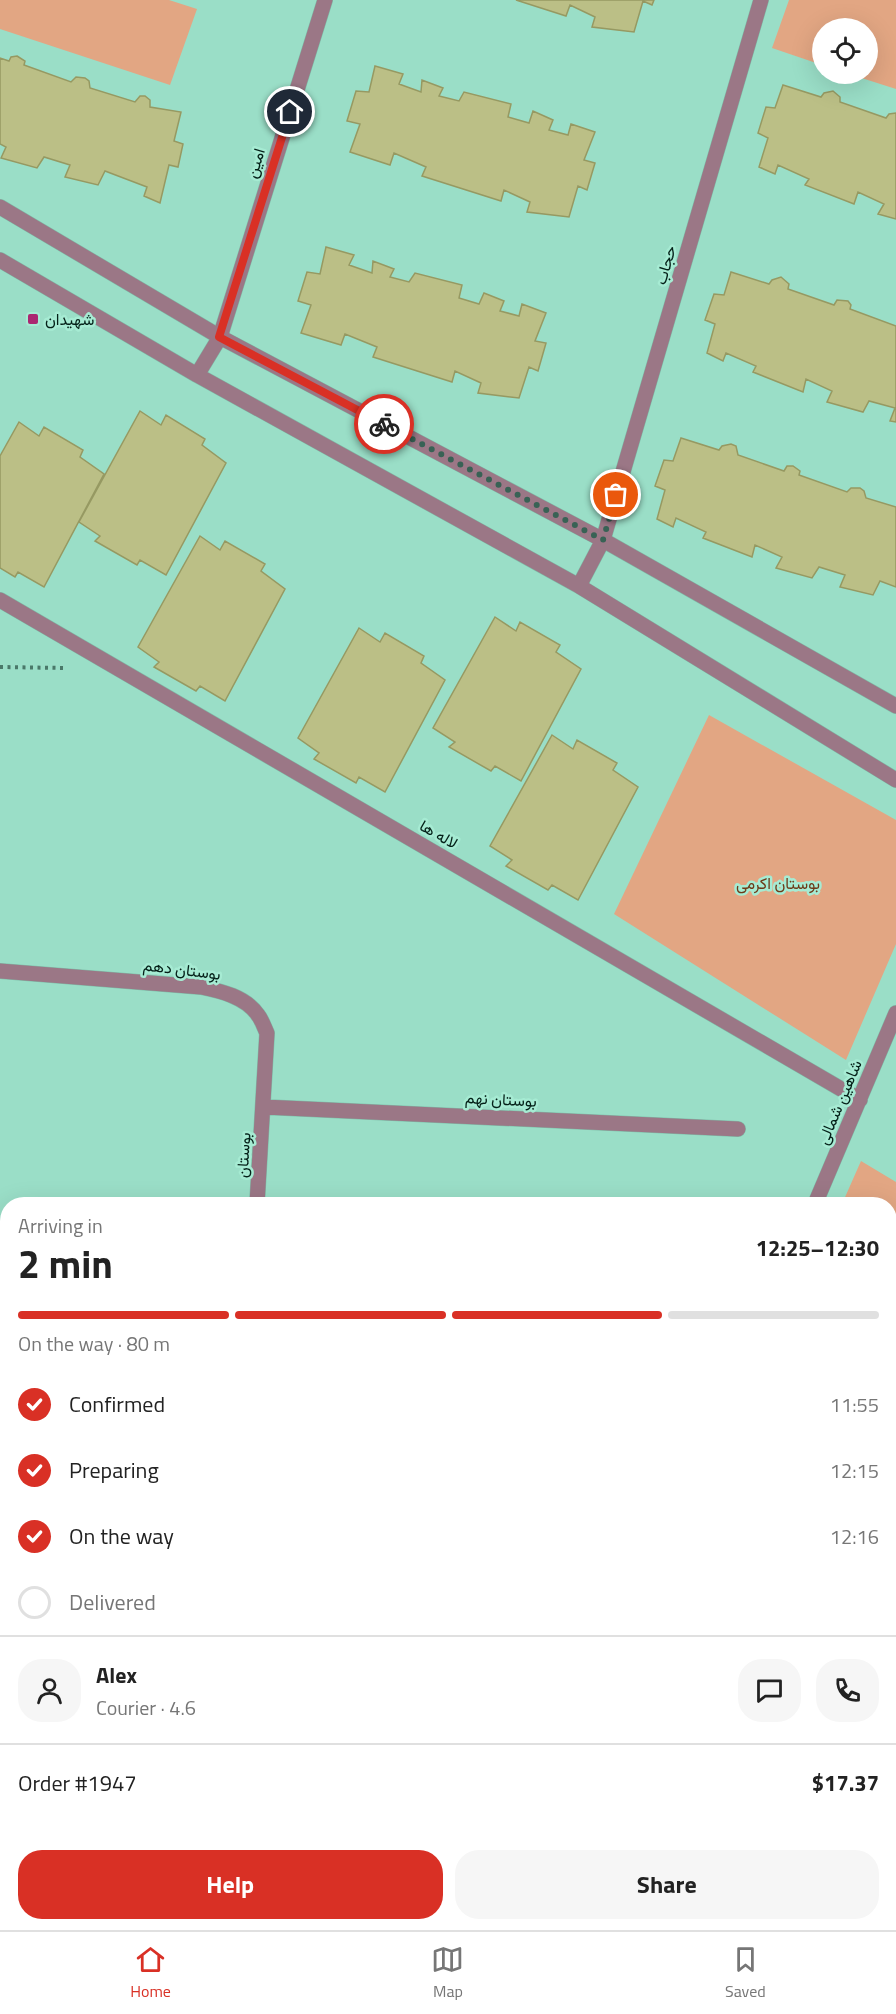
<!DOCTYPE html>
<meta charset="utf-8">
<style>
body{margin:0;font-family:"Titillium Web",Vazirmatn,sans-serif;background:#f6f6f6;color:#222;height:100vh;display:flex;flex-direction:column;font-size:22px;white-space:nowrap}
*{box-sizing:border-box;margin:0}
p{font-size:20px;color:#767676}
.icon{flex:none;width:33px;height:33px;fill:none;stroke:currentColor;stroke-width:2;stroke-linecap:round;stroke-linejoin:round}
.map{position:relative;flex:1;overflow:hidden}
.drawer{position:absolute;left:0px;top:1197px;width:897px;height:734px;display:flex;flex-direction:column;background:#fff;border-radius:24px 24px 0 0;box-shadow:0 6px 24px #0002}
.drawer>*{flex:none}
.controls{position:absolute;left:812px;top:18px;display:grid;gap:12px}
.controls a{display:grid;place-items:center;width:66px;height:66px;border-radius:50%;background:#fff;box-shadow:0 6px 24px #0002;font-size:30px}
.pin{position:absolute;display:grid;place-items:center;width:51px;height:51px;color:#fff;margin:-26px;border:3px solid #fff;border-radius:50%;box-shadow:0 2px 6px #0007}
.courier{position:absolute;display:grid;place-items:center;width:60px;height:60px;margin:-30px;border:4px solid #d93025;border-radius:50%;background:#fff;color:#222;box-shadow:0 2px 8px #0007}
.headline em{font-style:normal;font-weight:700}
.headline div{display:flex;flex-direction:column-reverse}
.headline{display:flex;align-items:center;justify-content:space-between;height:102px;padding:0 18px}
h1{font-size:39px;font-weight:700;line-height:45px}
.bar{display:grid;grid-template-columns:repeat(4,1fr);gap:9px 6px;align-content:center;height:72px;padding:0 18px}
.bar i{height:8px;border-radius:4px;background:#e0e0e0}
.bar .active{background:#d93025}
.bar p{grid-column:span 4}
.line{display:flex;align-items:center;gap:15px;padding:0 18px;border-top:2px solid #e0e0e0}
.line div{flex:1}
.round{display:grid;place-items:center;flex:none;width:63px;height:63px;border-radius:24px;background:#f6f6f6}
ol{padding:0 18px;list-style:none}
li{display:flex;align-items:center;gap:18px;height:66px}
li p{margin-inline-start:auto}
li .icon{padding:6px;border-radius:50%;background:#d93025;color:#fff;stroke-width:4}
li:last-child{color:#767676}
li i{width:33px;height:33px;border:3px solid #e0e0e0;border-radius:50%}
.action{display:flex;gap:12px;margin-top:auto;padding:12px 18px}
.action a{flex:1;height:69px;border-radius:24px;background:#d93025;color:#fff;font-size:24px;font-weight:700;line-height:69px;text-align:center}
.action a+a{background:#f6f6f6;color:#222}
.tabs{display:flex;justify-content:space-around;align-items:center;height:84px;border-top:2px solid #e0e0e0;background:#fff;font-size:16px;color:#767676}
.tabs a{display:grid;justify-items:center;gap:3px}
.tabs .active{color:#d93025}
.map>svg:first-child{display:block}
</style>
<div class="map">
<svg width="896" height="1930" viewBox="0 0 896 1930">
<rect width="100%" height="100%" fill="#9adec7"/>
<path fill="#e2a683" d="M0 0H169L197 9 170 85 0 29Z
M789 0H896V89L849 74H867V28H822V65L772 48Z
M709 715 896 820V944L846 1060 614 914Z
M861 1161 896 1182V1930H533L536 1923H890V1204H842Z"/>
<path fill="#bbbf86" stroke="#969962" stroke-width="1.5" d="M516 0H654L652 5 643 1 634 32 592 27 595 17 570 5 566 16Z
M17 56 25 61 24 65 71 82 76 77 85 78 89 81 90 88 135 102 140 96H145L150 100V107L181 112 174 141 183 144 178 167 169 165 160 203 144 196 147 187 105 171 98 185 65 177 70 165 44 157 37 168 1 158 6 147 0 144V58L9 61 11 57Z
M375 66 403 74 399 84 421 92 422 80 443 88 439 96 459 101 464 92 511 104 508 117 529 123 533 111 553 120 549 130 568 135 571 124 595 132 584 160 595 163 587 190 578 186 569 217 527 212 530 202 504 190 501 201 422 176 426 167 394 153 390 165 350 152 360 124 347 121 356 91 369 92Z
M783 85 821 97 824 93 833 91 840 97V102L886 118 889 114 896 113V219L878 214 884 204 858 192 854 204 805 185 809 179 778 165 775 174 759 167 768 138 758 133 766 107 775 108Z
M326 247 354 255 349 265 372 273 373 261 394 269 390 277 409 282 415 273 462 285 459 298 479 304 484 293 504 301 500 311 519 316 522 304 546 313 535 341 546 343 538 371 529 367 519 398 478 393 481 383 455 371 452 382 373 357 377 347 345 334 341 345 301 333 311 305 298 301 307 272 320 274Z
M731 272 769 284 772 280 781 277 789 284 788 289 834 305 837 300 848 301 851 305 850 309 896 326V422L890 421 895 408 869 401 863 412 827 402 832 391 806 379 803 392 753 372 756 366 726 353 723 361 707 353 715 324 705 320 714 294 724 295Z
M140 411 161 425 166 415 205 439 202 445 226 463 166 575 140 560 137 565 95 541 100 536 79 522Z
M19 422 39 436 44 427 83 450 80 457 104 474 44 587 18 572 15 577 0 568V456Z
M681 438 719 450 722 446 731 444 736 446 738 455 784 471 787 466H793L800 471 799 475 847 492 851 488H860L864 491 866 498 896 507V587L880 581 873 595 840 587 845 575 819 567 812 578 776 568 782 557 755 545 752 557 703 538 706 532 676 518 673 527 657 519 665 490 655 486 664 460 673 461Z
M200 536 220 550 225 541 265 564 261 571 285 589 225 701 200 686 196 691 154 667 159 662 138 647Z
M495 617 516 631 520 622 560 645 556 652 581 669 521 781 495 766 491 771 449 747 455 742 433 728Z
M359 628 380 642 385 633 424 656 421 663 445 680 385 792 359 777 356 783 314 759 319 753 298 738Z
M552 735 573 749 577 740 617 763 613 770 638 787 578 900 552 885 548 890 506 866 512 860 490 846Z"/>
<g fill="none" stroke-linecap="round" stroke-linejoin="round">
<g stroke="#7fbca8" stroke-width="16">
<path id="minor" d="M0 207 220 337 603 540 896 706
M0 260 197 375 579 586 896 780
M197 375 220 337 325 0
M579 586 603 540 761 0
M0 600 860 1100
M0 971 201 987C221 991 246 997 258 1015 262 1020 264 1027 267 1033L257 1204
M264 1107 738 1129
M815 1204 896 1013
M0 1252 8 1253
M0 1526 8 1527
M0 1799H8
M401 1923 485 1930
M156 1930 159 1923
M505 1930 508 1923
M585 1930 589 1923"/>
</g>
<path stroke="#4a7869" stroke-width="4" stroke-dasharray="3 4.5" stroke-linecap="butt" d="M0 667 64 668"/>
<use href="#minor" stroke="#9b7786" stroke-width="15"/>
</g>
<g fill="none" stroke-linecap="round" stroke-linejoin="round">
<path stroke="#386255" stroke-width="6" stroke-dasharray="0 10.8" d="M384 424 603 540 616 495"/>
<path stroke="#d93025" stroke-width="8" d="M290 112 219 337 384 424"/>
</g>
<rect fill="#ab2771" stroke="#a6ebd3" stroke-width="2" x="27" y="313" width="12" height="12" rx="3"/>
<g text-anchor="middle" stroke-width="5" stroke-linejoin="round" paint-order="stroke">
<g font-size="16" fill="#042018" stroke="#a6ebd3">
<text transform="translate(255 163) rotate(-73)" y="6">امین</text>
<text transform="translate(665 265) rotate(-74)" y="6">حجاب</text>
<text transform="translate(439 834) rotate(30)" y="6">لاله ها</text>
<text transform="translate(182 969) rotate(7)" y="6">بوستان دهم</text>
<text transform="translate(501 1099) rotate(3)" y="6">بوستان نهم</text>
<text transform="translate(839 1102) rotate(-67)" y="6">شاهین شمالی</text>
<text transform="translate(243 1155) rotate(-86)" y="6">بوستان</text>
</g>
<g font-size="16" fill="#042018" stroke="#a6ebd3" text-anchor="start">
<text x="45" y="325">شهیدان</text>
</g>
<g font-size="16" fill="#6d3a18" stroke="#a6ebd3">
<text x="778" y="889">بوستان اکرمی</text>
</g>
</g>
</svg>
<div class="controls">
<a><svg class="icon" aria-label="locate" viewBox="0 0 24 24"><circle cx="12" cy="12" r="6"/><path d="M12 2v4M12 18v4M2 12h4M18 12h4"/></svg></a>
</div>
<div class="pin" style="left:616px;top:495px;background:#ea580c"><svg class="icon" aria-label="bag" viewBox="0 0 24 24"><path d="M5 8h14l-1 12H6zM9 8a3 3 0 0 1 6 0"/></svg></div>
<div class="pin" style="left:290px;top:112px;background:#1f2937"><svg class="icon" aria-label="home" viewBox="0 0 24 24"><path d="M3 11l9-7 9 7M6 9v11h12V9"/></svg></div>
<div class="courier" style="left:384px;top:424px"><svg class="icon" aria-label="bike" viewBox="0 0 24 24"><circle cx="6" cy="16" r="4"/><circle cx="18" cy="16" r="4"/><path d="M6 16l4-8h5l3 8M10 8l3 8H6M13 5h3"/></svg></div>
<section class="drawer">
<div class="headline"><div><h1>2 min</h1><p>Arriving in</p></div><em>12:25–12:30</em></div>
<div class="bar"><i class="active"></i><i class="active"></i><i class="active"></i><i></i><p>On the way · 80 m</p></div>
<ol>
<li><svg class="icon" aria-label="check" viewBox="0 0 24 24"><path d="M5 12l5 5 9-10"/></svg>Confirmed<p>11:55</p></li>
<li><svg class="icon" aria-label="check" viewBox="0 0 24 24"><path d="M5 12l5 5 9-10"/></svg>Preparing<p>12:15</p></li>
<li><svg class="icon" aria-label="check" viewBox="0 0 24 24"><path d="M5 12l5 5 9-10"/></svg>On the way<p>12:16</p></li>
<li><i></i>Delivered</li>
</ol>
<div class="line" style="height:108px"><a class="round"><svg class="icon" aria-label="person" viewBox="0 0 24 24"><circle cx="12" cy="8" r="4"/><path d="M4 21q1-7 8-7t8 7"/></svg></a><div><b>Alex</b><p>Courier · 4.6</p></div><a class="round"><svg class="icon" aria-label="chat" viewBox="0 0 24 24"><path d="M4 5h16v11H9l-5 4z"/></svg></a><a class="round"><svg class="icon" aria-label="phone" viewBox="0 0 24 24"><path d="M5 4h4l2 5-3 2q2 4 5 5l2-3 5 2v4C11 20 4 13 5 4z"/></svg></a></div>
<div class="line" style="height:78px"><div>Order #1947</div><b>$17.37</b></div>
<div class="action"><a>Help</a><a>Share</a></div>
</section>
</div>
<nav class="tabs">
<a class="active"><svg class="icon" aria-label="home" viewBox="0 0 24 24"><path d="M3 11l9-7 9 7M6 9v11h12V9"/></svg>Home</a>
<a><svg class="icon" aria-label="map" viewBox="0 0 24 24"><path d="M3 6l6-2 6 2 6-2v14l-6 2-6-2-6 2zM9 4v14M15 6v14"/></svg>Map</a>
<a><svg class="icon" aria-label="saved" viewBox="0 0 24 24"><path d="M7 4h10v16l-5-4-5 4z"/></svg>Saved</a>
</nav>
